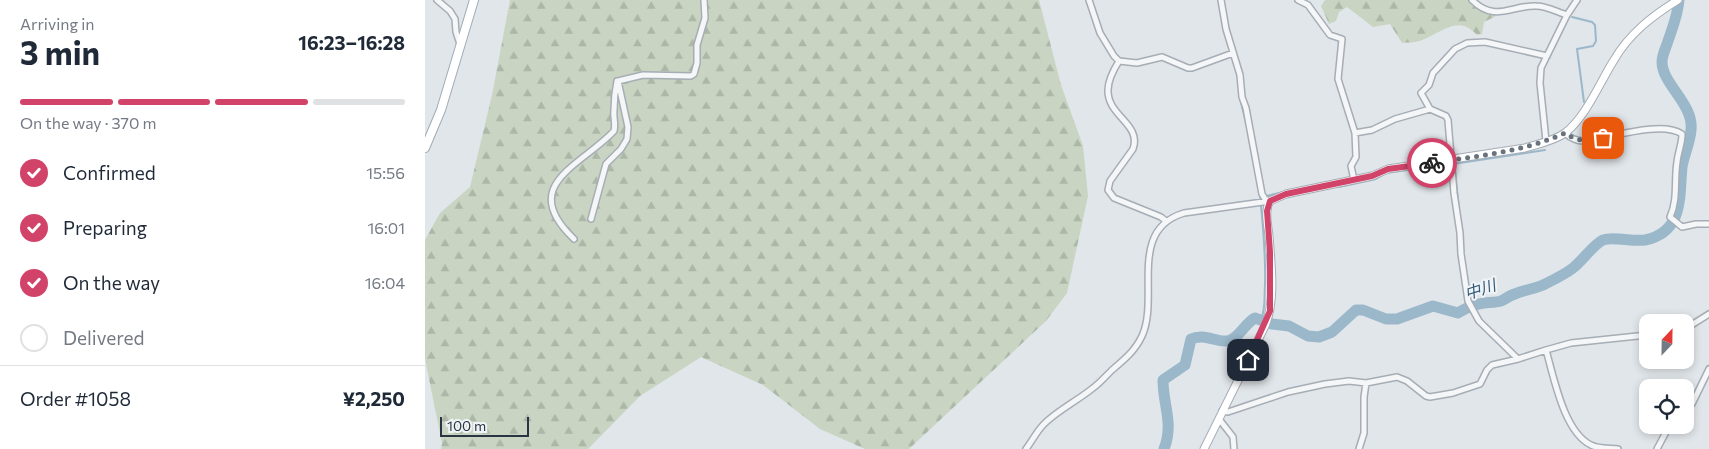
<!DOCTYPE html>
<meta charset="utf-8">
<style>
body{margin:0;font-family:Commissioner,"Noto Sans JP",sans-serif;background:#f2f2f3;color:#1f2937;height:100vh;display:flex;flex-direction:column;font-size:19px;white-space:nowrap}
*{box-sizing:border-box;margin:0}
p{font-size:16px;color:#747a83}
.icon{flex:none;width:28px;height:28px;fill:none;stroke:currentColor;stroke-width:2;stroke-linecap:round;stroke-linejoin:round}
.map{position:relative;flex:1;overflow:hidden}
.panel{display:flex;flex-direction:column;background:#fff;width:425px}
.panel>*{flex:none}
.needle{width:32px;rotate:22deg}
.buttons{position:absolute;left:1214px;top:314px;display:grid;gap:10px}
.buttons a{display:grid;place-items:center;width:55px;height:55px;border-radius:10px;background:#fff;box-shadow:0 2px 8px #0003;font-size:25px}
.scale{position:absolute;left:15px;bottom:12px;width:89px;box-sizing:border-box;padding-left:5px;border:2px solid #293543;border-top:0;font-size:14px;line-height:18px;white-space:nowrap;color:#293543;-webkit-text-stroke:4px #f1f4f7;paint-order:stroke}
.pin{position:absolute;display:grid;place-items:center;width:42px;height:42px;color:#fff;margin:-21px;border-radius:10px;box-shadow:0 2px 8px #0006}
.courier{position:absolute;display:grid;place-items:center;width:50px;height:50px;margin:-25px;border:4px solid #d2436a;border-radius:50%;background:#fff;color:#222;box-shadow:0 1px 6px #0007}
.summary em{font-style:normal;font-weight:700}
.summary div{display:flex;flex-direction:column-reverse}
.summary{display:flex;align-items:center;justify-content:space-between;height:85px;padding:0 20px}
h1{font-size:32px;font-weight:700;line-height:38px}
.bar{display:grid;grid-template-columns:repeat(4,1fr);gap:8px 5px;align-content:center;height:60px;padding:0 20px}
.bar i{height:6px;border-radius:4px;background:#e0e1e3}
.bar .on{background:#d2436a}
.bar p{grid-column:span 4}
.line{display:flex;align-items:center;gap:12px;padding:0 20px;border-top:1px solid #e0e1e3}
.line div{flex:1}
ol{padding:0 20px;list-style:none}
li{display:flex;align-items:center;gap:15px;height:55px}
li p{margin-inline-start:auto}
li .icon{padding:5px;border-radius:50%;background:#d2436a;color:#fff;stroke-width:4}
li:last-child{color:#747a83}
li i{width:28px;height:28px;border:2px solid #e0e1e3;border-radius:50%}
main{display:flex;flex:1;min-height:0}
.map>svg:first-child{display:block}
</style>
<main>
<section class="panel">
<div class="summary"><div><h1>3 min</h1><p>Arriving in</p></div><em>16:23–16:28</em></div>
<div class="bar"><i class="on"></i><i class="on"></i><i class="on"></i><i></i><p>On the way · 370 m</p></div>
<ol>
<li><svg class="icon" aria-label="check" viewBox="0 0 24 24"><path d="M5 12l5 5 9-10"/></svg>Confirmed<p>15:56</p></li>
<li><svg class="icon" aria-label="check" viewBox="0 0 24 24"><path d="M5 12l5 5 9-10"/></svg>Preparing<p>16:01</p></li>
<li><svg class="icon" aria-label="check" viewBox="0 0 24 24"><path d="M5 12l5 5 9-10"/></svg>On the way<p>16:04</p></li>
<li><i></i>Delivered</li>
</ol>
<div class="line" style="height:65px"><div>Order #1058</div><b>¥2,250</b></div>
</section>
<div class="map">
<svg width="1284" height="449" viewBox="0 0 1284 449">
<defs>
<pattern id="forest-firs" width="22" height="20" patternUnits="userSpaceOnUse" patternTransform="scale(1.25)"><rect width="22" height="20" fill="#c9d4c2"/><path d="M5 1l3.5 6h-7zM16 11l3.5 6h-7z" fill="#adb7a8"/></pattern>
</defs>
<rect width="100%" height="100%" fill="#e1e6ea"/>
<path fill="url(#forest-firs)" d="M85 0H614L636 85 658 146 663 196 642 293 621 321 484 449H440L395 429 338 385 276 357 215 396 163 449H16L17 443 0 359V240L15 213 45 187 67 95Z
M900 0H1044C1049 10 1061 13 1071 16L1059 22 1057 34 1052 35C1033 14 1018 32 997 40 991 43 984 42 977 43L965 24 948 27 922 7 914 12 911 21 904 24 896 6Z"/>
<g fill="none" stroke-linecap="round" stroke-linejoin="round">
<path stroke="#9bb8cb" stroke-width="2" d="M794 0 798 25
M1106 9H1114
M1147 17 1167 22 1170 25 1171 41 1168 46 1152 49 1159 102
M814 90C815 102 819 114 822 126
M1028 164 1120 150
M1030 171 1034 209
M913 186 914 187 951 179 961 173 1024 164
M835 195C838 225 841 254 840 285 839 296 841 309 836 319
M841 196 908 181"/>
<path stroke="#9bb8cb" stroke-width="11" d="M739 449C749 423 738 406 738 380L760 365 766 339C779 333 790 342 802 341 813 340 820 323 830 318L847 324 864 326 883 336 894 337 907 332 931 310H938L961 319H972L1008 306 1033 313C1040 309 1046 305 1054 304 1061 302 1069 303 1076 301 1081 299 1085 295 1090 294 1099 290 1109 289 1118 285 1128 280 1139 275 1148 268 1157 261 1169 244 1178 240 1188 236 1207 242 1220 240 1259 232 1254 197 1257 167 1259 155 1265 143 1266 130 1269 104 1237 84 1237 62 1237 56 1240 49 1242 44 1247 29 1253 15 1254 0"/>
<g stroke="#a6adb5" stroke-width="8">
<path id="minor" d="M12 0 25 11 30 19 31 32 35 44
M664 0 675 33 689 56 694 61 712 63 737 57 763 68H767L808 53
M796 0 801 29 815 75 817 97 821 108 837 194 840 199 845 201
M873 0 883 5 905 35 917 39 913 79 930 133 931 157 926 166 929 180
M1047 0C1070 23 1086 5 1111 6 1122 6 1132 12 1142 15
M1122 56 1060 42 1042 43 1030 49 1008 73 1004 85 996 93 1005 109 1021 116 1023 120 1029 193 1035 233 1036 254 1043 301 1054 321 1093 359 1121 350C1129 378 1139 432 1166 445 1173 449 1185 448 1193 449
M694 61C689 69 683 80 683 90 682 116 717 124 708 149L685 181 683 190 689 198 736 217 741 221
M930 133 947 130 970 119 1005 109
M1140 133C1142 135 1146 138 1149 139 1158 143 1168 140 1176 138 1197 134 1239 122 1257 134 1257 144 1253 152 1252 162 1249 180 1253 200 1245 217L1257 227 1271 224H1284
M1121 141 1115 83 1116 68 1142 15 1152 0
M166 219 181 164 196 149 202 139 203 127 193 81 218 75 266 76 269 74 272 63V45L280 18 279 0
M149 239C92 185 156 166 189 131 191 123 188 118 189 110 189 100 190 91 192 81
M1260 329 1284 314
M1121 350 1146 343 1222 335
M797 411 803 412 863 392 900 384 924 381 941 383 972 377 982 381 1001 396 1005 397 1028 393 1055 384 1062 370 1067 365 1093 359
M1260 411 1267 404 1284 369
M794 419 808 437 809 449
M601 449C607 441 612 431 619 424 633 410 652 401 668 388 675 383 681 376 687 370 699 360 710 351 717 336 735 297 702 230 759 213L845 201
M934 449 939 433V397L941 383
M1232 449 1241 432 1247 425"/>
</g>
<g stroke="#a6adb5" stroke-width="9">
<path id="secondary" d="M779 449 840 326C851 300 846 264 844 236 843 225 839 211 845 201L861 194 947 176 963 169 1100 148C1113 144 1129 141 1140 133 1161 117 1175 82 1189 60 1204 34 1227 16 1253 0"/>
</g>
<g stroke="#a0acb6" stroke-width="10">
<path id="primary" d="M0 148 16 110 49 0"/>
</g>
<use href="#minor" stroke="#f4f6f8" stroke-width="5"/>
<use href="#secondary" stroke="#fff" stroke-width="7"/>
<use href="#primary" stroke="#fff" stroke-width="8"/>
</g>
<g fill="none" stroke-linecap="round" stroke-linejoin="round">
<path stroke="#69737d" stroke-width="5" stroke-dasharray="0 9" d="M1007 163C1052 156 1098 152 1140 133 1152 142 1162 141 1178 138"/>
<path stroke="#d2436a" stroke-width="6" d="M823 360 845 311V252L842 211 845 201 861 194 947 176 963 169 1007 163"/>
</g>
<g text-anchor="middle" stroke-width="4" stroke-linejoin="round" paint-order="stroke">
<g font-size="16" font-style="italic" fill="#315978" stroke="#f1f4f7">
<text transform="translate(1055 289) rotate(-18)" y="6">中川</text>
</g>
</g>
</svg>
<div class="buttons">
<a><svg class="needle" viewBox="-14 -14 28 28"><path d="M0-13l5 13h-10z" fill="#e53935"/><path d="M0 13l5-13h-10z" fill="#747a83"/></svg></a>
<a><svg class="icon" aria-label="locate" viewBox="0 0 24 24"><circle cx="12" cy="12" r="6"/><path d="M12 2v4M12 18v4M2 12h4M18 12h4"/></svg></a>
</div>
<div class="scale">100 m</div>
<div class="pin" style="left:1178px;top:138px;background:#ea580c"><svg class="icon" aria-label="bag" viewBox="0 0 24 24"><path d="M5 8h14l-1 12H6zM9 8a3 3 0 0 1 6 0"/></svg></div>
<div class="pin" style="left:823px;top:360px;background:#1f2937"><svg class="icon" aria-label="home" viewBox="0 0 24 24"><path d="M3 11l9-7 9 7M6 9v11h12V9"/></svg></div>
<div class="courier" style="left:1007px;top:163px"><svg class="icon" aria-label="bike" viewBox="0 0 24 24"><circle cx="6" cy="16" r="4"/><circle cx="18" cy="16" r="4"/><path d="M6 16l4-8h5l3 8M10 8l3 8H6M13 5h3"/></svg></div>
</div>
</main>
